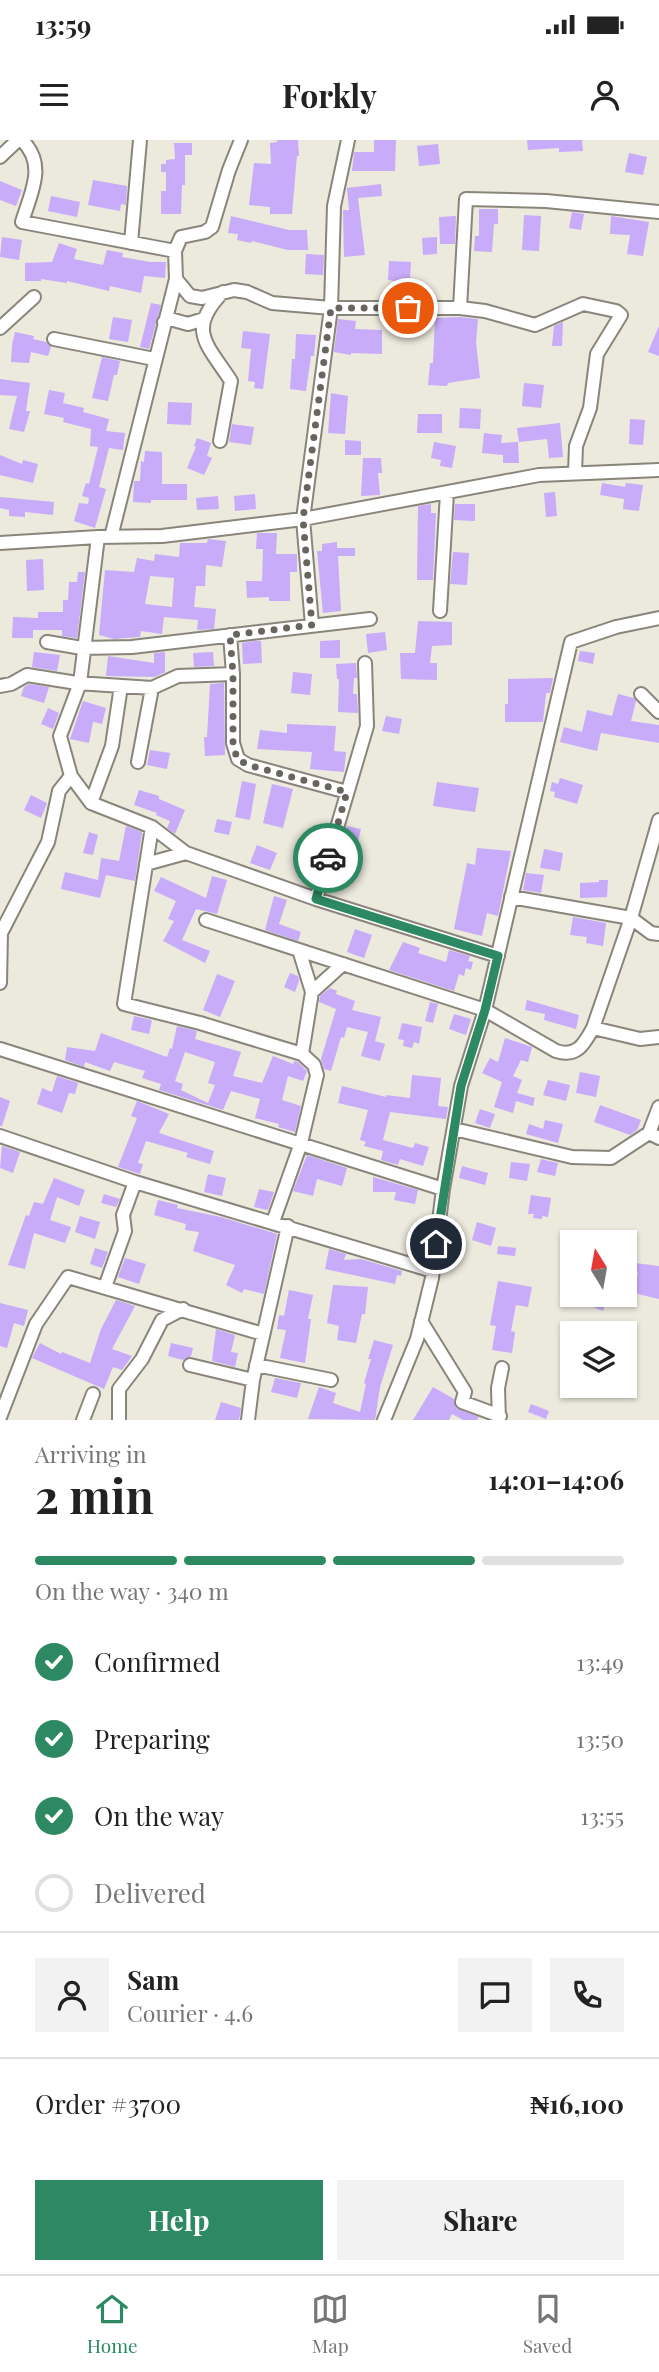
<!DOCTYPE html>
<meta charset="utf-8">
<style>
body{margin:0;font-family:"Playfair Display",serif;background:#f2f2f2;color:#222;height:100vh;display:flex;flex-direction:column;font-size:26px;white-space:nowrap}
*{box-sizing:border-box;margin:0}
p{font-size:23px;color:#767676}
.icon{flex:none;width:38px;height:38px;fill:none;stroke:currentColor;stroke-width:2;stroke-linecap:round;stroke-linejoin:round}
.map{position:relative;height:1280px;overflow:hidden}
.details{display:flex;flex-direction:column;background:#fff;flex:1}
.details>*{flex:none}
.needle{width:46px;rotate:349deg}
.controls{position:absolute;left:560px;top:1090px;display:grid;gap:14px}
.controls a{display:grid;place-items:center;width:77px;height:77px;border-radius:0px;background:#fff;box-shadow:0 2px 5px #0004;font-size:35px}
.pin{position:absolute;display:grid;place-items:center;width:60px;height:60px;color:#fff;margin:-30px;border:4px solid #fff;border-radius:50%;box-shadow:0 2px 7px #0007}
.courier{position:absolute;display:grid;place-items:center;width:70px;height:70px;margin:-35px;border:5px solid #2c8961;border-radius:50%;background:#fff;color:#222;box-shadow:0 2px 9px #0007}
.overview em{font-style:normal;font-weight:700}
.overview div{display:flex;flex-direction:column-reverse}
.overview{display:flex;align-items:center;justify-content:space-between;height:119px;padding:0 35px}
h1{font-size:46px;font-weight:700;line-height:52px}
.bar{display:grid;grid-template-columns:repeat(4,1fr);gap:10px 7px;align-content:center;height:84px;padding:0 35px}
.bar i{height:9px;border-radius:5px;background:#e0e0e0}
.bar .active{background:#2c8961}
.bar p{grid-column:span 4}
.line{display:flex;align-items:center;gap:18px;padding:0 35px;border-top:2px solid #e0e0e0}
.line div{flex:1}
.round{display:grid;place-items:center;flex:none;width:74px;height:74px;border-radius:0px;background:#f2f2f2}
ol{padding:0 35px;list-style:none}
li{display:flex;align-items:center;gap:21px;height:77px}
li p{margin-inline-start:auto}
li .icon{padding:7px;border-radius:50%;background:#2c8961;color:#fff;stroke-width:4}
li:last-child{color:#767676}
li i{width:38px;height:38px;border:4px solid #e0e0e0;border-radius:50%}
.primary-button{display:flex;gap:14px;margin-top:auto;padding:14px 35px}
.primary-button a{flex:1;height:80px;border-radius:0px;background:#2c8961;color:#fff;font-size:28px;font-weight:700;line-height:80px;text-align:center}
.primary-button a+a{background:#f2f2f2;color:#222}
.status{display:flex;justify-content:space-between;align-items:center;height:49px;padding:0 35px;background:#fff;direction:ltr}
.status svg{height:19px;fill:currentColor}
header{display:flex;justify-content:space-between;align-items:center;height:91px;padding:0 35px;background:#fff;font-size:32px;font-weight:700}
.dock{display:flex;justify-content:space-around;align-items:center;height:98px;border-top:2px solid #e0e0e0;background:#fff;font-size:19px;color:#767676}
.dock a{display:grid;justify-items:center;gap:4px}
.dock .active{color:#2c8961}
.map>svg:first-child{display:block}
</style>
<div class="status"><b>13:59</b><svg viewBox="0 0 49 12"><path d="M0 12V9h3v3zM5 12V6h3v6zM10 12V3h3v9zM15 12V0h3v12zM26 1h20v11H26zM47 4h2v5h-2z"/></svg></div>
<header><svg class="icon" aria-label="menu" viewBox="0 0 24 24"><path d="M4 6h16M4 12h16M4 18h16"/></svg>Forkly<svg class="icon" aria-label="person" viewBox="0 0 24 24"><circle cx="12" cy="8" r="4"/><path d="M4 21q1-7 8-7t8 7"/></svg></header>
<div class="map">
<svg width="659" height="1280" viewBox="0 0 659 1280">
<rect width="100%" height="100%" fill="#ece9dd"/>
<path fill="#c8abf9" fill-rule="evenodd" d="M277 0H298L299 16H297L292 74H270V67L249 65 254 23 271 24 270 3 277 2Z
M374 0H396L395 31H352L354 12H374Z
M527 0H582L583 11 559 12V8L528 10Z
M174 3H192V15H185V45H182L181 74H161V51H166V32H161V24H166V20L175 19Z
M438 4 440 24 419 26 417 6Z
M629 13 647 17 643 35 625 32Z
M93 40 127 46 126 65 121 64 120 71 88 65Z
M0 41 22 50 16 66 0 60Z
M381 44 382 56 358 58 365 115 344 117 343 70H349L347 48Z
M51 56 80 62 77 77 48 71Z
M479 69H498V84H494L492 112 474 111 475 96H479Z
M572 72 584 74 581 90 569 88Z
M524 75 541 76 539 111 522 110Z
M231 76 289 90H307L308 110H288L252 101 251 103 237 100 238 94 228 93Z
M456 76 455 104H440L439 77Z
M611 76 649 82 643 116 627 114 630 95 610 94Z
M2 97 22 100 19 120 0 117Z
M437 97V114L423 115 422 98Z
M59 103 77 109 74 119 103 125 107 110 123 113 122 117 150 122H166L165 138 144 136 141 153 110 146 109 151 67 141V143L41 139V141H25V123L52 122Z
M306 114 324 115 323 135 305 134Z
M389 121 411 122 410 140H403V146H394L395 141 388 140Z
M151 163 161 165 149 209 140 207Z
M113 177 132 180 128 202 109 199Z
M460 177 478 179 476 202 480 238 448 243 447 246 428 245 430 223H433L435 178Z
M338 179 356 181 355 189 382 190V214L351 213V215L334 212Z
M563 182 562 206H552L554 186Z
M659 186V216L648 212Z
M243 191 270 194 263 249 254 248 255 242 248 241 251 209 241 208Z
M15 192 34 196 33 199 46 202 51 207 48 216 31 212 29 223 11 222 12 205Z
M296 194 316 195 314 216H311L306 251 290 249 292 219H295Z
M102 217 120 221 117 235H114L108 261 92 258Z
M0 239 30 243 26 271H30L24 292 9 289 17 256 0 255Z
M524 243 544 245 541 268 522 266Z
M49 250 65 253 63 263 84 268 83 272 109 279 106 291 125 293 123 310 109 308 99 347 106 349 95 388 74 381 79 363 88 364 89 358 82 356 86 343 89 344 98 307 90 306 91 289 63 282 64 278 44 274Z
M331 253 348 256 345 294 328 293Z
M168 262 192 263 191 285 167 284Z
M460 268 481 269 480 289 459 288Z
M418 274H442V293H417Z
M630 279 645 280 643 305 629 304Z
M560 283 563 317 549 318 547 299 519 302 517 288Z
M232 284 254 287 251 305 229 302Z
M484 293 502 295 501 303 518 302 519 323H503V315L482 313Z
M197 298 211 303 207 316 212 318 204 335 187 328 196 307 194 306Z
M345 300 361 301V315H345Z
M434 302 456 306 452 328 440 326 441 320 431 318Z
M145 311 162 312V344H187V360H151V363L133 362 134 341H140L141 321 144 322Z
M0 315 22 324 23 320 38 324 33 343 0 335Z
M363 318H381L382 333H378L380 355 361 356Z
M602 343 625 347 626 343 643 345 639 371 623 369 624 359 600 355Z
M555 352 557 376 546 377 544 353Z
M255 354 256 369 235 371 234 356Z
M218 356 219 369 197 370 196 358Z
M0 357 54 362 53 375 25 372V377L9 376V370L0 368Z
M431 364V373H436L433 440H417L418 366Z
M455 364H475V381L454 380Z
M257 393H277L276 414H297V432H290V461H269V457L247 458 246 441H262L263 409H256Z
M208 399 226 401 222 427 206 425 205 446H196L194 467 216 469 214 489 197 490 198 480 164 477 162 494 141 491 140 497 114 499 99 495 105 430 134 432 137 418 154 421 155 414 179 417 180 403H207ZM150 436 174 438 172 467 145 464Z
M337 402V408H355V416H338L341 471 323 473 317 411H322V404Z
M453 412 469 413 467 445 450 444Z
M43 419 44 450 27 451 26 420Z
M78 432H85L77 498 62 496V490H33V498H12L13 477 38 478V472H63V460H68L69 442H77Z
M418 481 452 482V505L432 506 430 523H437V540L401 539 400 513H415Z
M385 492 387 510 368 513 366 494Z
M340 500V518H320V501Z
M254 501H261L262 523 243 524 242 503Z
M580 511 595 513 593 524 578 521Z
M34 512 60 515 57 531 32 527Z
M165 512V532L155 537 106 536 108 516 154 523V513Z
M213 512 214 526 194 527 193 513Z
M356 523 357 538H354L353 554H357L358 573 338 572 339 539H337L336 524Z
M293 532 312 534 310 555 291 553Z
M553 538 550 553H546L543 582H505V564H508V539Z
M224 543 225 615 205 616 204 597H207L210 544Z
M29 544 49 547 44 563 21 556 24 547Z
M618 554 634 558 636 561 631 581 659 585V603L601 593 597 611 560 602 564 587 582 592 587 570 612 576Z
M83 561 106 568 102 584 93 582 89 603 70 599Z
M48 568 59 573 53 589 41 584Z
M386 576 402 579 399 594 382 591Z
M287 584 336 586 334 611 346 612 344 632 310 629 312 612 257 609 260 590 287 593Z
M150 610 170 613 167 629 147 625Z
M560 638 583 645 577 664 554 657 555 652 550 651 552 642 558 644Z
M242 641 256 644 250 680 235 677Z
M437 642 479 648 475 672 433 666Z
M272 644 293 649 283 688 263 683Z
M139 650 159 656V659L185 670 175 694 167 688 170 681 156 675 157 673 134 665Z
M31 655 47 663 41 678 24 670Z
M217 679 232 682 229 695 214 692Z
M126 686 142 692 135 741 106 735 100 758 61 749 65 732 98 740 101 718 119 721Z
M347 686 361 689 351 730 336 727Z
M89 692 98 695 93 715 83 713Z
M257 705 277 713 270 730 250 723Z
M477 708 511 711 498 776 487 773 482 796 454 789 467 723 475 725Z
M544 709 563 713 560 731 540 728Z
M526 733 544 735 541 753 523 750Z
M212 736 227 740 217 774 196 769 182 800 210 811 205 823 163 801 174 781 168 779 176 761 154 751 161 737 206 758Z
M599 740H608L607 757 580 758V743L599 742Z
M274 756 287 760 279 784 301 792 298 801 265 790Z
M573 777 606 783 603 806 586 803 587 797 570 795Z
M355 789 372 795 364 818 347 812Z
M403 802 420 808 418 813 446 822 449 810 470 816 468 821 473 822 471 830 466 828 464 836 459 834 454 851 389 830Z
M290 833 298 836 299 841 295 852 284 847Z
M217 834 235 841 220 877 203 870Z
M330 848 337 851 336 854 355 861 352 870 381 877 375 901 385 904 380 921 361 916 368 892 347 887 344 898 341 897 331 931 324 929 321 919 336 869 319 862 320 856Z
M527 860 579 875 576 889 544 880 545 874 525 870Z
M430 862 438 864 433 883 425 881Z
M454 874 471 879 466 895 449 889Z
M134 876 152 880 149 894 131 890Z
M402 883 422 887 419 904 414 902 412 908 403 906 404 900 398 899Z
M177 886 197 891 195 899 241 912 233 936 262 943 273 916 293 924 294 921 298 922 307 931 303 941 288 936 282 960 301 966 295 992 278 987 279 984 255 978 260 959 231 951 223 970 159 950 161 944 142 938 145 931 114 922 110 931 85 922 84 927 65 920 67 907 95 911 101 893 167 917 170 908 172 909ZM185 912 215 922 208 943 215 945 208 963 181 950 183 944 175 941Z
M505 898 532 907 528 922 521 920 513 936 522 940 517 953 535 958 533 966 516 961 513 973 494 967 502 942 482 933 490 918 498 922Z
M580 932 600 936 596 957 576 953Z
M412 935 441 938 438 966 448 967 446 979 390 972 383 1000 413 1008 415 1003 429 1007 423 1026 400 1019 398 1025 381 1020 383 1011 364 1006 366 1002 360 1000 368 970 338 963 342 946 386 957V955L410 958Z
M57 936 78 943 75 954 69 953 62 973 37 964 42 948 52 952Z
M548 940 570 945 566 961 543 955Z
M0 957 10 961 2 986H0Z
M137 961 169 974 159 993 214 1011 210 1024 186 1017 188 1013 146 1001 138 1023 143 1024 140 1034 118 1027 137 978 131 976Z
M600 965 641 980 637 990 630 995 594 982Z
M480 969 495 974 490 988 475 983Z
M545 980 563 984 558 1003 526 994 529 984 543 989Z
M2 1006 20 1012 13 1033 0 1028Z
M307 1015 347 1028 342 1046 317 1039 313 1056 293 1051Z
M541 1019 558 1023 555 1036 537 1032Z
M511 1022 530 1024 527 1041 509 1038Z
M462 1026 488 1033 485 1045 459 1038Z
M208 1034 226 1038 222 1056 204 1052Z
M373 1037 418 1050 415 1064 394 1060 396 1052H373Z
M54 1038 85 1050 79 1066 57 1057 50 1080 71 1087 65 1103 34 1093 25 1129 8 1125 26 1075 29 1076 34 1062 43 1064Z
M259 1049 274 1052 268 1070 254 1067Z
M104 1054 120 1059 116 1067 101 1063Z
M531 1055 551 1058 548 1077 542 1076V1079L533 1078 534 1074H528Z
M158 1060 178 1065 177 1068 221 1077 277 1094 264 1154 244 1149 242 1153 226 1145 235 1125 193 1111 199 1092 185 1090 186 1084 154 1075Z
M80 1076 100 1082 95 1099 75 1092Z
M477 1082 496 1088 491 1106 472 1100Z
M498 1106 516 1108 515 1116 497 1114Z
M95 1108 108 1112 102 1128 90 1124Z
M329 1109 346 1114 344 1120 361 1119 402 1131 401 1136 397 1135 395 1144 325 1129Z
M125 1118 146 1124 139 1144 118 1137Z
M635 1123 659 1126V1159L634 1153 638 1132 634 1131Z
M498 1141 532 1147 528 1167 516 1165 511 1191 515 1192 512 1213 492 1210 496 1186 490 1185Z
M333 1145 368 1147 365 1174H362L356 1203 337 1200 339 1186 327 1183Z
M289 1150 313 1155 308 1179H311L305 1223 280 1218 286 1190 277 1189 279 1175 284 1176Z
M598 1155 608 1157 603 1171 593 1167Z
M116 1160 135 1166 112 1209 132 1216 122 1230 113 1227 104 1249 32 1218 40 1203 61 1214 62 1212 90 1223 101 1189Z
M0 1163 28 1170 24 1186 14 1183 7 1208 0 1206Z
M216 1189 235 1195 231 1212 238 1213 235 1227 212 1221Z
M374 1200 393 1205 380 1247 375 1280 308 1279 319 1247 336 1253 333 1263 360 1272 366 1244 364 1243 371 1219H368Z
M171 1203 193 1208 191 1216 183 1220 168 1216Z
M275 1238 301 1243 297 1258 271 1252Z
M433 1247 454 1259 456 1268 479 1277 477 1280H463L452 1274 449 1280H413Z
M221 1262 241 1268 239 1280H215Z
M531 1264 549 1271 546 1279 528 1272Z"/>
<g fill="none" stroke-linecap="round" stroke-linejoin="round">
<g stroke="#89857b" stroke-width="16">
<path id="minor" d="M22 0C47 25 31 52 22 82L175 111 176 139 190 156 202 158 234 150 247 152 272 163 331 168 303 379 312 485
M348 0 334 66 331 168H460L485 171 535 185 583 164 616 171 621 175 597 214 590 268 576 306 575 333
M0 17 18 0
M131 103 140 0
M175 111 181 97 205 92 212 87 229 30 241 0
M460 168 466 59 546 61 659 72
M164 182 170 179 188 184 204 179
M0 188 34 157
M54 199 154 219
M220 301 231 241C207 204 186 190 223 152
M98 397 80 543 60 596 71 636 91 663 152 687 124 864 200 883 302 914 314 925 317 935 301 1003 273 1082
M111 397 176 139
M0 403 98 397 162 396 303 379 539 335 659 330
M440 471 447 353
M230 495 233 534V603L238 619 248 625 347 652
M47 502 82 508 132 507 370 479
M0 546 11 544 27 535 77 543 152 548 178 536 233 534
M641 554 659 572
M138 622 152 548
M91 663 112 606 121 546
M152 687 186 713 316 759 498 816
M146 724 186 713
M511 757 631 778 651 793 659 794
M316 759 367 586 365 523
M206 780 485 870 556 911C577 918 584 904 593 888L631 778 659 680
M299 810 312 852
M0 843 1 793 48 702 59 651 71 636
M593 888 640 899 659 897
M0 909 443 1049
M302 914 312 852 343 824
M454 989 572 1017 611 1018 649 993 659 998
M649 993 659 967
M0 996 135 1042 433 1131
M105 1147 125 1091 123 1075 135 1042
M421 1181 465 1252 462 1262 500 1276
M190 1225 253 1240 248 1280
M256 1225 331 1240
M253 1240 288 1086
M0 1277 36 1184 68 1137 263 1194
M83 1280 93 1254
M119 1280V1249L142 1219 162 1180 183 1169
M384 1280 417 1199 432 1138 443 1049 461 946 485 870 571 502 616 487 659 478
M499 1280 498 1248 502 1228"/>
</g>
<use href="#minor" stroke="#fff" stroke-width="12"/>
</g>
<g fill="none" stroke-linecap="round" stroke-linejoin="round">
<path stroke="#67655e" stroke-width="7" stroke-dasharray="0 12.6" d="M328 718 347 652 248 625 237 619 233 603V534L230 495 312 485 303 379 331 168H408"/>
<path stroke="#2c8961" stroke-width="9" d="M328 718 316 759 498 816 485 870 461 946 436 1104"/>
</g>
</svg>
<div class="controls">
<a><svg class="needle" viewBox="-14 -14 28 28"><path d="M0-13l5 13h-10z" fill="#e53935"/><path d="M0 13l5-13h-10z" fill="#767676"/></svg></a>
<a><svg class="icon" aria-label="layers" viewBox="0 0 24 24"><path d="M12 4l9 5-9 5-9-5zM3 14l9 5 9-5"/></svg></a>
</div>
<div class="pin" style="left:408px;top:168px;background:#ea580c"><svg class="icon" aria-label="bag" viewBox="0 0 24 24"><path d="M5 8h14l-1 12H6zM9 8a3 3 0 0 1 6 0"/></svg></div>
<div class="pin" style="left:436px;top:1104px;background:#1f2937"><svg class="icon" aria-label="home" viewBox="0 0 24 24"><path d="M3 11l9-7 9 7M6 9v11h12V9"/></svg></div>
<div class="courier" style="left:328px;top:718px"><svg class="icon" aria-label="car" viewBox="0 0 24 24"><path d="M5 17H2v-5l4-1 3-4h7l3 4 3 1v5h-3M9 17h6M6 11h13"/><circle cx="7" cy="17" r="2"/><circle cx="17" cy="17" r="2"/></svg></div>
</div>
<section class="details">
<div class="overview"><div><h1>2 min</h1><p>Arriving in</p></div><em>14:01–14:06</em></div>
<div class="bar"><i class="active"></i><i class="active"></i><i class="active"></i><i></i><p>On the way · 340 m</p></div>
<ol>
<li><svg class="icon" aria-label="check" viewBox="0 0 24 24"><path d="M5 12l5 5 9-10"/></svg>Confirmed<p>13:49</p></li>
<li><svg class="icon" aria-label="check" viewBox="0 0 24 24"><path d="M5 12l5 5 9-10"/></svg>Preparing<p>13:50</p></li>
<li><svg class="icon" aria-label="check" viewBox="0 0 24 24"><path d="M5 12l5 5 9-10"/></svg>On the way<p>13:55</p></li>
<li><i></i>Delivered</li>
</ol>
<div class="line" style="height:126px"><a class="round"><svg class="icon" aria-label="person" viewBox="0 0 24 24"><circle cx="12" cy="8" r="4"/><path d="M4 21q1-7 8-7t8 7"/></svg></a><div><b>Sam</b><p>Courier · 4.6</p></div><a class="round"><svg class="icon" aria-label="chat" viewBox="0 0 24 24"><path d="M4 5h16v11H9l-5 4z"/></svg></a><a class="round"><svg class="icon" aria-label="phone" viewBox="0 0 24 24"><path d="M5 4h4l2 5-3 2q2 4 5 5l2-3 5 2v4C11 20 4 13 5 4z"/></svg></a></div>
<div class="line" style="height:91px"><div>Order #3700</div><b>₦16,100</b></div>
<div class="primary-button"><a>Help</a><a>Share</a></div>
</section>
<nav class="dock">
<a class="active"><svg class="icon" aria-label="home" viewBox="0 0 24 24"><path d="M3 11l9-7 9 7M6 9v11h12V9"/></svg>Home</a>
<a><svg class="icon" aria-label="map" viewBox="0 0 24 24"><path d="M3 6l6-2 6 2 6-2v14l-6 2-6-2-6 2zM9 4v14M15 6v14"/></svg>Map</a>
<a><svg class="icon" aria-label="saved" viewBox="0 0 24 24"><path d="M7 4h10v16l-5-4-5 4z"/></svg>Saved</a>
</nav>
